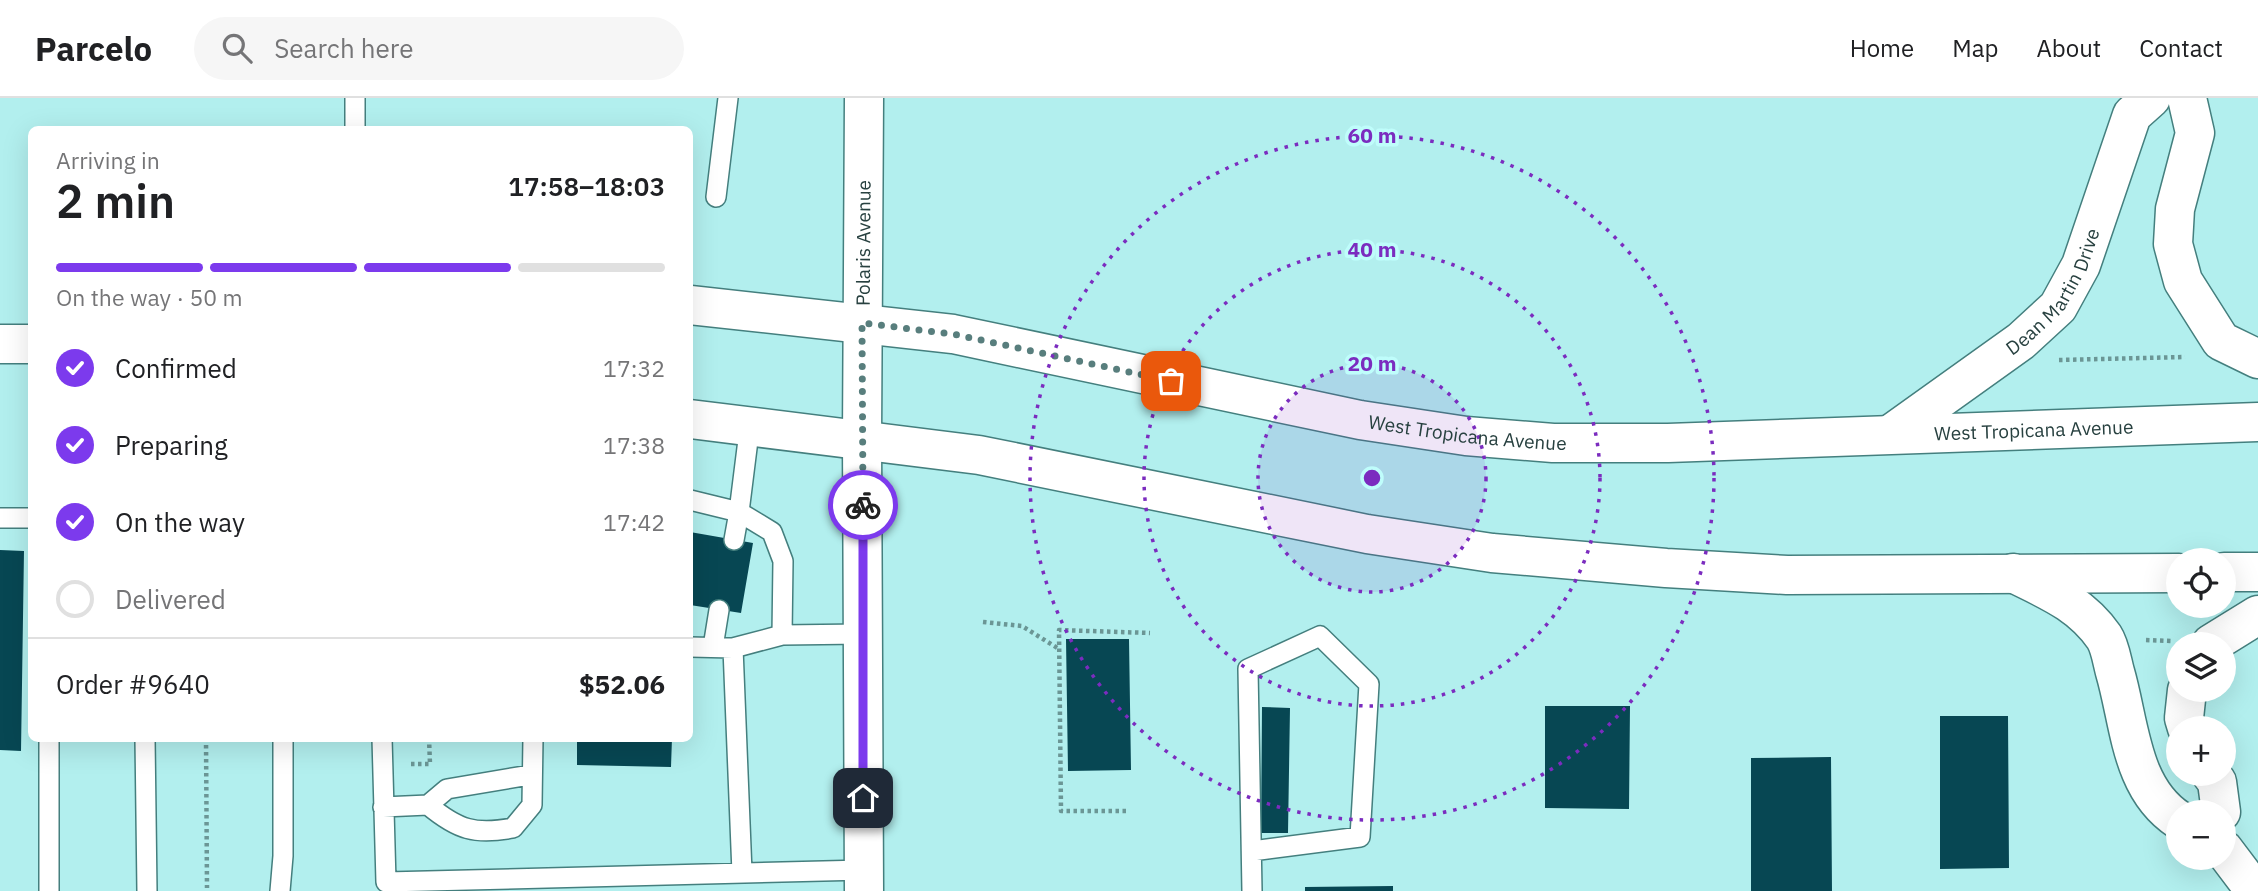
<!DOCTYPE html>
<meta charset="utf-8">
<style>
body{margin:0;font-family:"IBM Plex Sans",sans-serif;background:#f6f6f6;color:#202124;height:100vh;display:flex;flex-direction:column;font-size:26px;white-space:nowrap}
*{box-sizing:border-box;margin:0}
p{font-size:23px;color:#757577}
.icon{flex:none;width:38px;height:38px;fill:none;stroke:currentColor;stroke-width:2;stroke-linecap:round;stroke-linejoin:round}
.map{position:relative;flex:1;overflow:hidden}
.drawer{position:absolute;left:28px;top:28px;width:665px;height:616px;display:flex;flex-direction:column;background:#fff;border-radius:10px;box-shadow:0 7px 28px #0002}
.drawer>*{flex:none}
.fabs{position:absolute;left:2166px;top:450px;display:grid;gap:14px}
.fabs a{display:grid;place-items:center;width:70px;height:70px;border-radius:50%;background:#fff;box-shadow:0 7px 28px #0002;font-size:35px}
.pin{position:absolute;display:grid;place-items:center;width:60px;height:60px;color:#fff;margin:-30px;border-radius:14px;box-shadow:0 4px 10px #0006}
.courier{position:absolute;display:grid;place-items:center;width:70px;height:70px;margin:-35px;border:5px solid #7c3aed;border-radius:50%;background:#fff;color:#222;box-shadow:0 2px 9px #0007}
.head em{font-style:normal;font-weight:600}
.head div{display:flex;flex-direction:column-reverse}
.head{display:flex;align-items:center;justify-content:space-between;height:119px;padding:0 28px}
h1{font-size:46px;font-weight:600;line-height:52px}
.bar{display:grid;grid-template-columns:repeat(4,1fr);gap:10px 7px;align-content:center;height:84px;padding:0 28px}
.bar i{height:9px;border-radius:5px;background:#e0e0e0}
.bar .active{background:#7c3aed}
.bar p{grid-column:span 4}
.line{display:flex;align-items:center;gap:18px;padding:0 28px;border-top:2px solid #e0e0e0}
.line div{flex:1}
ol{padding:0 28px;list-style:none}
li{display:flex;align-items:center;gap:21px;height:77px}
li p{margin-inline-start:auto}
li .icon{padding:7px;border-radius:50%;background:#7c3aed;color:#fff;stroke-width:4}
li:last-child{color:#757577}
li i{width:38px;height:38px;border:4px solid #e0e0e0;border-radius:50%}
header{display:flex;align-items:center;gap:42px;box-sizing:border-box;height:98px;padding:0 35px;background:#fff;border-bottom:2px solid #e0e0e0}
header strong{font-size:33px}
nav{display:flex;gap:38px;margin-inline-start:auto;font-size:24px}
.search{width:490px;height:63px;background:#f6f6f6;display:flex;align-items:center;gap:18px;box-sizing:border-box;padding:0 24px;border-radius:38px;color:#757577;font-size:26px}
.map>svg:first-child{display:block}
</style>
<header>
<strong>Parcelo</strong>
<div class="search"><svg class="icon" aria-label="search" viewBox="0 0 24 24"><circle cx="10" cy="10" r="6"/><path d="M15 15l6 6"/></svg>Search here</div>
<nav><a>Home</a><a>Map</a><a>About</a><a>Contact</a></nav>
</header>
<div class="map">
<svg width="2258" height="793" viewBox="0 0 2258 793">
<rect width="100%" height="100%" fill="#b2efee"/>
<path fill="#074753" d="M690 434 753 445 741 515 690 507Z
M0 452 24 453 21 653 0 652Z
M1066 541H1129L1131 672 1068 673Z
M1545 608H1630L1629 711 1545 710Z
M1262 609 1290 610 1288 735H1261Z
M1940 618H2008L2009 770 1940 771Z
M577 640H672L671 669 577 667Z
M1831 659 1832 793H1751V660Z
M1393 788V793H1305V789Z"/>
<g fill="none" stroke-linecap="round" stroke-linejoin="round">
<g stroke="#447f7e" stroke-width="22">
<path id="lane" d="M355 0V32
M716 99 728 0
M690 402 739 414 750 326
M0 420H32
M734 442 739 414 772 434 783 463 782 537
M690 549 733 550 742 775
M713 549 719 512
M733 550 782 537 862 536
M49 640V793
M145 640 147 793
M382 640 386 784 864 772
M428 707C458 732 475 737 513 730L532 707 533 640
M383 709 428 707 447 691 530 677
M1252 753 1360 739 1369 586 1320 538 1248 571 1252 793
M280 793 283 758V640"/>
</g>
<g stroke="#447f7e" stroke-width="41">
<path id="street" d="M862 341 864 793"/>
</g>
<g stroke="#447f7e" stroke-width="41">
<g id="secondary">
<path d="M2187 0 2195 35 2175 111 2173 146 2183 183 2221 243 2258 261"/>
<path id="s1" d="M1891 336 2021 243 2058 209 2081 167 2132 17 2151 0"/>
<path id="s2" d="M862 341 864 0"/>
<path d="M2013 475C2049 493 2080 505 2104 539 2110 548 2112 563 2115 574 2130 625 2130 690 2179 722"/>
<path d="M2211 546 2258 517"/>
<path d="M2187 592 2184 620 2187 630"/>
<path d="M2211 676 2217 684 2221 714"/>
<path d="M2224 752 2255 793"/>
</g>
</g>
<g stroke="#447f7e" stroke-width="41">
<g id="primary">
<path id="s3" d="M690 207 953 236 1360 322 1466 338 1553 345H1668L2258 324"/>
<path d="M0 246H32"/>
<path d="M690 321 979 357 1367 436 1492 455 1666 470 1787 477 2179 475"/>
<path d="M2224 474H2258"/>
</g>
</g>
<path stroke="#6b9695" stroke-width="4.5" stroke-dasharray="3.5 3.5" stroke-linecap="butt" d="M2059 262 2185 259
M983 524 1022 528 1059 551
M2146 542 2173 543
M206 640 207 790
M411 666H430L429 640
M1126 713H1061L1059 532 1150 535"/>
<use href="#lane" stroke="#fff" stroke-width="19"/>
<use href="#street" stroke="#fff" stroke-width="38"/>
<use href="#secondary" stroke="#fff" stroke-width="38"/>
<use href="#primary" stroke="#fff" stroke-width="38"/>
</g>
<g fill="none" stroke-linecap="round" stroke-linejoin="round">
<path stroke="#587e7d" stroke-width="7" stroke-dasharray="0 12.6" d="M863 407 862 225 953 236 1171 283"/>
<path stroke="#7c3aed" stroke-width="9" d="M863 407V700"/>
</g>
<circle cx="1372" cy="380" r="114" fill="#7b2cbf" fill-opacity=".12"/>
<g fill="none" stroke="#7b2cbf" stroke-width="3.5" stroke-dasharray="3.5 7">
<circle cx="1372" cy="380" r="114"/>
<circle cx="1372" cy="380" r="228"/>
<circle cx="1372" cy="380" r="342"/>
</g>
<g text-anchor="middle" stroke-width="7" stroke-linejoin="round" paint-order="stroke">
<g font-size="19" fill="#284140" stroke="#bffdfb">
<text dy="7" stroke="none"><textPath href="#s2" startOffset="196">Polaris Avenue</textPath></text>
<text dy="7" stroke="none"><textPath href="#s1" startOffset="220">Dean Martin Drive</textPath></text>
<text dy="7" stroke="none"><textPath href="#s3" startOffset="1356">West Tropicana Avenue</textPath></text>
<text dy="7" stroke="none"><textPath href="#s3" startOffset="789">West Tropicana Avenue</textPath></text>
</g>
</g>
<circle cx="1372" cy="380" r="10" fill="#7b2cbf" stroke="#bffdfb" stroke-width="3.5"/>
<g font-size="21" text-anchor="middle" font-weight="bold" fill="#7b2cbf" stroke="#bffdfb" stroke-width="7" stroke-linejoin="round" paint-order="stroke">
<text x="1372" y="45">60 m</text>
<text x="1372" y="159">40 m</text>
<text x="1372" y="273">20 m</text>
</g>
</svg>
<div class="fabs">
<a><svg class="icon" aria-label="locate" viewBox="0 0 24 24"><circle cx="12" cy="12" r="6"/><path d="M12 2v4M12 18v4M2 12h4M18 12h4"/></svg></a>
<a><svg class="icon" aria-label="layers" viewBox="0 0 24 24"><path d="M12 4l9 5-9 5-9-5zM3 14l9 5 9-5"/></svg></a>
<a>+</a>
<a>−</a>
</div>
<div class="pin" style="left:1171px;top:283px;background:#ea580c"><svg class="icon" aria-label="bag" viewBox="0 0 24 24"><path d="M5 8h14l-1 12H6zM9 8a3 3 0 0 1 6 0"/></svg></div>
<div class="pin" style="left:863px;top:700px;background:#1f2937"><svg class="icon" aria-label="home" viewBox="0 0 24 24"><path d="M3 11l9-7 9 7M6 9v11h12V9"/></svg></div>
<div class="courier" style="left:863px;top:407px"><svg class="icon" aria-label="bike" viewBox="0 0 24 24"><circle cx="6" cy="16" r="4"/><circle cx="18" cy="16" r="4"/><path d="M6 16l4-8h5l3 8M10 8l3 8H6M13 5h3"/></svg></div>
<section class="drawer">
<div class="head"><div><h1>2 min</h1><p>Arriving in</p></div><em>17:58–18:03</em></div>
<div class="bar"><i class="active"></i><i class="active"></i><i class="active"></i><i></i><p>On the way · 50 m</p></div>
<ol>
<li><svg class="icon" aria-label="check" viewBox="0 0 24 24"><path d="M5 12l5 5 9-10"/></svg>Confirmed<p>17:32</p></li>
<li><svg class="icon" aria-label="check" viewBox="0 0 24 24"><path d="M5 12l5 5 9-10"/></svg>Preparing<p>17:38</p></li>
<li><svg class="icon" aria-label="check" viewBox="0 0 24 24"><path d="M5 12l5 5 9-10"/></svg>On the way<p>17:42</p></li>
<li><i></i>Delivered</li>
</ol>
<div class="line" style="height:91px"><div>Order #9640</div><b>$52.06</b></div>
</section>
</div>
